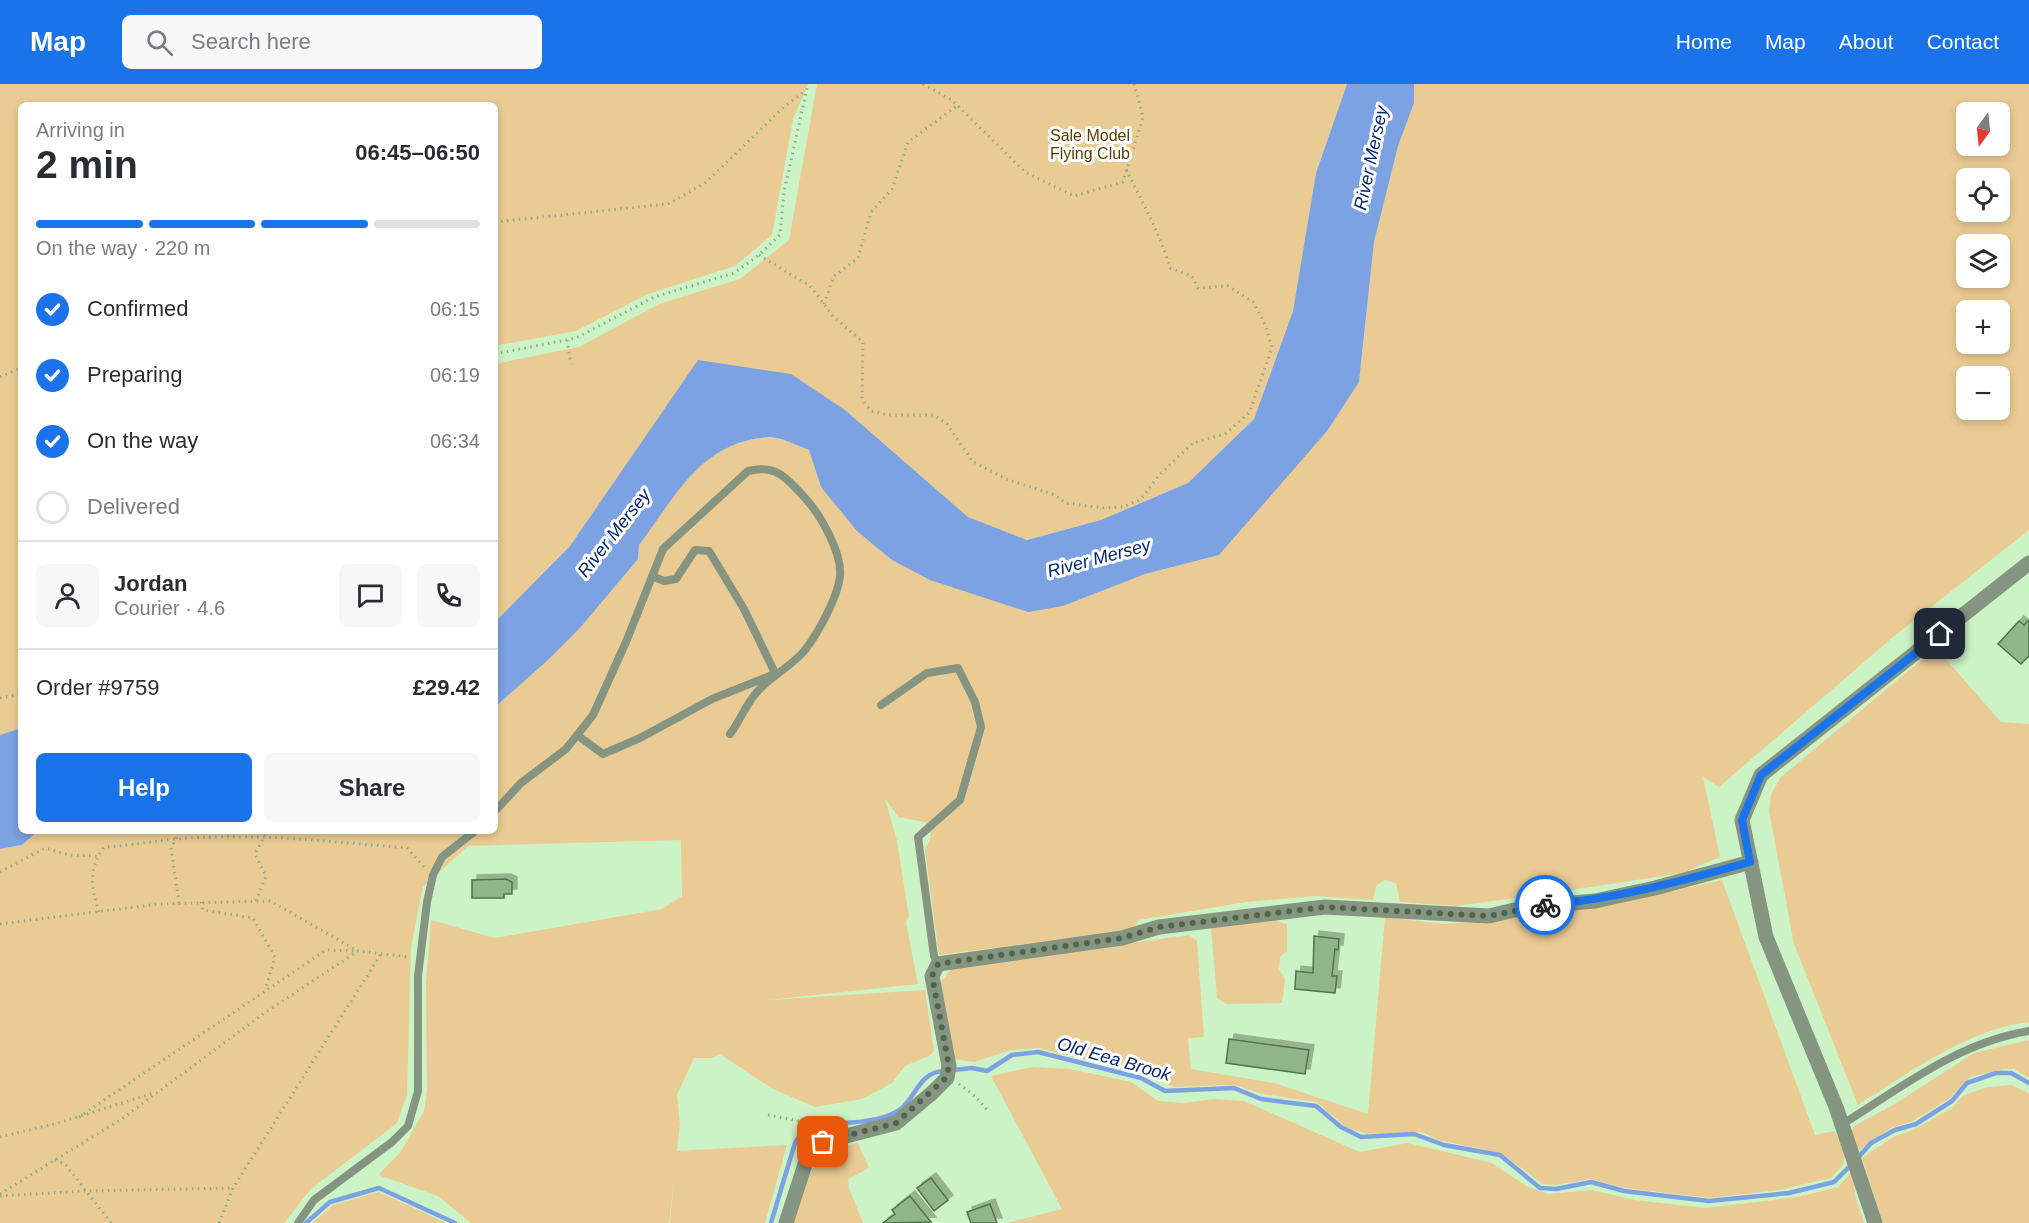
<!DOCTYPE html>
<meta charset="utf-8">
<style>
body{margin:0;font-family:Helvetica,sans-serif;background:#f7f7f7;color:#2b2b33;height:100vh;display:flex;flex-direction:column;font-size:22px;white-space:nowrap}
*{box-sizing:border-box;margin:0}
p{font-size:20px;color:#7c7c81}
.icon{flex:none;width:33px;height:33px;fill:none;stroke:currentColor;stroke-width:2;stroke-linecap:round;stroke-linejoin:round}
.map{position:relative;flex:1;overflow:hidden}
.side{position:absolute;left:18px;top:18px;width:480px;height:732px;display:flex;flex-direction:column;background:#fff;border-radius:9px;box-shadow:0 3px 9px #0003}
.side>*{flex:none}
.needle{width:39px;rotate:195deg}
.controls{position:absolute;left:1956px;top:18px;display:grid;gap:12px}
.controls a{display:grid;place-items:center;width:54px;height:54px;border-radius:9px;background:#fff;box-shadow:0 3px 9px #0003;font-size:30px}
.pin{position:absolute;display:grid;place-items:center;width:51px;height:51px;color:#fff;margin:-26px;border-radius:12px;box-shadow:0 3px 9px #0006}
.courier{position:absolute;display:grid;place-items:center;width:60px;height:60px;margin:-30px;border:4px solid #1a73e8;border-radius:50%;background:#fff;color:#222;box-shadow:0 2px 8px #0007}
.headline em{font-style:normal;font-weight:800}
.headline div{display:flex;flex-direction:column-reverse}
.headline{display:flex;align-items:center;justify-content:space-between;height:102px;padding:0 18px}
h1{font-size:39px;font-weight:800;line-height:45px}
.bar{display:grid;grid-template-columns:repeat(4,1fr);gap:9px 6px;align-content:center;height:72px;padding:0 18px}
.bar i{height:8px;border-radius:4px;background:#e1e1e2}
.bar .active{background:#1a73e8}
.bar p{grid-column:span 4}
.line{display:flex;align-items:center;gap:15px;padding:0 18px;border-top:2px solid #e1e1e2}
.line div{flex:1}
.round{display:grid;place-items:center;flex:none;width:63px;height:63px;border-radius:9px;background:#f7f7f7}
ol{padding:0 18px;list-style:none}
li{display:flex;align-items:center;gap:18px;height:66px}
li p{margin-inline-start:auto}
li .icon{padding:6px;border-radius:50%;background:#1a73e8;color:#fff;stroke-width:4}
li:last-child{color:#7c7c81}
li i{width:33px;height:33px;border:3px solid #e1e1e2;border-radius:50%}
.action{display:flex;gap:12px;margin-top:auto;padding:12px 18px}
.action a{flex:1;height:69px;border-radius:9px;background:#1a73e8;color:#fff;font-size:24px;font-weight:800;line-height:69px;text-align:center}
.action a+a{background:#f7f7f7;color:#2b2b33}
header{display:flex;align-items:center;gap:36px;box-sizing:border-box;height:84px;padding:0 30px;background:#1a73e8;color:#fff}
header strong{font-size:28px}
nav{display:flex;gap:33px;margin-inline-start:auto;font-size:21px}
.search{width:420px;height:54px;background:#f7f7f7;display:flex;align-items:center;gap:15px;box-sizing:border-box;padding:0 21px;border-radius:9px;color:#7c7c81;font-size:22px}
.map>svg:first-child{display:block}
</style>
<header>
<strong>Map</strong>
<div class="search"><svg class="icon" aria-label="search" viewBox="0 0 24 24"><circle cx="10" cy="10" r="6"/><path d="M15 15l6 6"/></svg>Search here</div>
<nav><a>Home</a><a>Map</a><a>About</a><a>Contact</a></nav>
</header>
<div class="map">
<svg width="2029" height="1139" viewBox="0 0 2029 1139">
<defs>
<filter id="shadow"><feDropShadow dx="5" dy="-5" stdDeviation="0" flood-color="#0004"/></filter>
</defs>
<rect width="100%" height="100%" fill="#ccf3c5"/>
<path fill="#ebcb94" fill-rule="evenodd" d="M0 0H808L793 35 772 151 735 182 648 210 576 247 495 262V21H21V644L0 651Z
M817 0H1347L1316 89 1293 227 1254 335 1188 399 1101 436 1027 456 968 433 845 326 698 277 570 462 495 538V280L579 263 659 220 740 195 789 156Z
M1414 0H2029V446L1893 553 1719 703 1703 693 1720 773 1682 789 1552 809 1456 822 1400 818 1396 799 1384 796 1376 802 1373 816 1316 812 1246 818 1139 836 1132 846 939 871 925 766 931 752 925 738 898 733 885 714 897 757 909 833 906 838 918 900 768 916 925 906 934 967 929 972 905 982 892 999 862 1015 815 1023 771 1004 720 970 712 974H694L677 1011 680 1040 677 1067 787 1061 765 1139H670L674 1095 669 1139H471L438 1112 378 1091 400 1069 424 1027 427 1007 426 898 431 836 495 854 662 825 682 812 681 756 468 762 423 803 411 863 407 1011 397 1039 311 1105 284 1139H0V765L22 761 38 747H495V623C547 577 594 529 638 475L639 461C676 411 700 358 769 353 781 353 798 362 809 366L821 403 1063 522 1145 490 1219 471 1359 298 1374 158 1398 62 1414 19ZM1966 28H2000V62H1966ZM1966 94H2000V128H1966ZM1966 160H2000V194H1966ZM1966 226H2000V260H1966ZM1966 292H2000V326H1966Z
M1936 564 2001 638 2029 640V938C1968 945 1909 989 1858 1021L1794 860 1769 727 1771 710 1781 693Z
M1722 796 1815 1051 1834 1047 1846 1068 1843 1081 1831 1094 1779 1106 1710 1114 1625 1104 1590 1095 1556 1101 1543 1100 1501 1069 1438 1056 1422 1048 1368 1050 1347 1044 1317 1018 1263 1010 1234 1001 1174 1003 1145 991 1039 964 1011 966 974 978 953 975 940 899 952 884 1189 851 1197 857 1204 953 1188 954 1191 985 1274 999 1368 1030 1385 833 1443 840 1491 837 1535 828 1633 816Z
M1271 835 1287 840V867L1280 873 1279 885 1285 895 1282 919 1226 920 1217 914 1211 843Z
M2029 956V994L2014 985H2004L1970 993 1949 1015 1913 1037 1891 1044 1858 1067 1850 1051 1854 1042 1893 1021 1974 969Z
M1032 983 1070 985 1131 998 1158 1017 1184 1019 1214 1015 1244 1017 1360 1068 1408 1059 1492 1079 1526 1102 1548 1110 1592 1106 1635 1116 1705 1124 1798 1113 1838 1103 1852 1088 1856 1114 1864 1139H1007L1062 1125 991 992Z
M2011 1001 2029 1009V1139H1883L1862 1074 1893 1053 1913 1046 1952 1024 1962 1012 1987 1003Z
M858 1059 869 1084 848 1095 849 1104 863 1139H793C805 1095 809 1071 858 1059Z
M379 1108 446 1139H312L333 1121Z"/>
<path fill="#7ca2e3" d="M1347 0H1414V19L1398 62 1374 158 1359 298 1327 347 1219 471 1145 490 1063 522 1028 528 930 496 892 476 857 447 821 403 809 366C798 362 781 353 769 353 700 358 677 411 639 461L638 475 579 545 549 575 495 623V538L570 462 698 276 791 290 845 326 968 433 1027 456 1101 436 1188 399 1254 335 1293 227 1316 89Z
M21 644V747H38L22 761 0 765V651Z"/>
<g fill="none" stroke-linecap="round" stroke-linejoin="round">
<path stroke="#7ca2e3" stroke-width="4.5" d="M954 986 972 984 987 987 1012 971 1038 968 1141 994 1165 1007 1234 1004 1261 1015 1316 1022 1341 1043 1361 1053 1414 1050 1444 1061 1500 1071 1540 1104 1556 1105 1591 1098 1624 1107 1709 1117 1789 1109 1834 1098 1851 1081
M816 1038C839 1040 885 1040 903 1023 917 1009 921 988 944 987
M1857 1075 1871 1059 1895 1046 1916 1040 1952 1017 1967 999 1996 989H2011L2029 999
M306 1139 330 1118 379 1104 455 1139
M771 1139 795 1059 804 1045"/>
</g>
<path fill="#90b589" stroke="#50724a" stroke-width="1.5" filter="url(#shadow)" d="M2029 536V572L2021 580 1998 560 2019 537 2024 541Z
M506 795 512 798V810H504V814H472V796Z
M1314 852 1339 855 1338 866 1335 865 1332 892H1337L1335 909 1295 905 1296 887 1313 889Z
M1229 955 1309 966 1305 990 1226 979Z
M931 1094 948 1116 934 1127 917 1104Z
M910 1112 931 1138 883 1139 895 1130 892 1126Z
M990 1120 997 1139H971L967 1128Z"/>
<g fill="none" stroke-linecap="round" stroke-linejoin="round">
<path stroke="#8ead89" stroke-width="3" stroke-dasharray="1.5 4.5" stroke-linecap="butt" d="M923 0 952 16 1025 88 1074 112 1123 98 1143 33 1134 0
M495 138 668 120 705 99 784 23 806 6
M759 171 810 202 833 232 863 258 862 315 871 327 888 331H934L947 340 973 378 1006 395 1055 411 1065 419 1104 424 1123 423 1141 415 1159 391 1193 359 1225 350 1249 329 1272 264 1266 242 1253 218 1228 202 1198 204 1192 192 1170 184C1160 149 1142 118 1126 85
M824 220 834 192 858 174 871 128 892 105 908 58 958 21
M567 256 571 280
M495 270 576 254 654 213 734 189 759 171 780 151 784 108 808 0
M0 293 21 284
M0 614 21 610
M0 788 45 764 69 771 97 772
M256 817 266 792 255 770 267 747
M201 818 203 826 253 834 275 873 265 906
M179 819 171 764 180 747
M99 828C91 804 88 785 104 763 129 762 152 757 177 755 252 748 331 758 407 764L425 784
M0 840 158 820 270 817 358 867
M959 1000 976 1013 989 1028
M768 1031 799 1037 814 1048
M79 1033 326 866 356 867
M0 1053 58 1039 154 1009
M55 1076 65 1080 111 1139
M0 1110 123 1034 263 930 358 867 409 873
M0 1112 87 1107 233 1104
M219 1139 233 1104 381 870"/>
<path stroke="#859582" stroke-width="8" d="M652 492 664 497 676 495 695 466 709 467 744 525 775 589
M881 621 927 589 958 584 975 618 981 643 960 716 918 753 934 872 938 880
M577 651 603 670 640 654 712 615 772 591
M495 727 521 699 566 665 593 631 626 558 663 465 748 387C776 380 787 394 805 414 820 430 842 468 840 492 838 513 818 549 805 566 792 582 771 592 757 608 746 620 740 637 730 650
M1841 1041C1902 1003 1957 959 2029 947
M298 1139 314 1116 392 1058 408 1042 418 1007V892L427 818 433 791 442 773 475 747"/>
<path stroke="#859582" stroke-width="15" d="M786 1139 808 1071 823 1058 896 1039 932 1009 947 994 949 982 932 892 938 880 1122 854 1159 843 1325 823 1489 832 1527 823 1595 817 1655 804 1751 778
M1875 1139 1836 1023 1766 853 1742 736 1761 691 2029 479"/>
</g>
<g fill="none" stroke-linecap="round" stroke-linejoin="round">
<path stroke="#4f664b" stroke-width="6" stroke-dasharray="0 10.8" d="M823 1058 896 1039 946 994 949 982 932 892 938 880 1122 854 1159 843 1325 823 1489 832 1545 821"/>
<path stroke="#1a73e8" stroke-width="8" d="M1545 821C1616 815 1682 797 1750 778L1742 736 1761 691 1940 550"/>
</g>
<g text-anchor="middle" stroke-width="6" stroke-linejoin="round" paint-order="stroke">
<g font-size="16" fill="#5b3f00" stroke="#fff">
<text x="1090" y="57">Sale Model<tspan x="1090" dy="18">Flying Club</tspan></text>
</g>
<g font-size="18" font-style="italic" fill="#002670" stroke="#fff">
<text transform="translate(1371 74) rotate(-78)" y="6">River Mersey</text>
<text transform="translate(614 449) rotate(-52)" y="6">River Mersey</text>
<text transform="translate(1099 474) rotate(-15)" y="6">River Mersey</text>
<text transform="translate(1114 975) rotate(16)" y="6">Old Eea Brook</text>
</g>
</g>
</svg>
<div class="controls">
<a><svg class="needle" viewBox="-14 -14 28 28"><path d="M0-13l5 13h-10z" fill="#e53935"/><path d="M0 13l5-13h-10z" fill="#7c7c81"/></svg></a>
<a><svg class="icon" aria-label="locate" viewBox="0 0 24 24"><circle cx="12" cy="12" r="6"/><path d="M12 2v4M12 18v4M2 12h4M18 12h4"/></svg></a>
<a><svg class="icon" aria-label="layers" viewBox="0 0 24 24"><path d="M12 4l9 5-9 5-9-5zM3 14l9 5 9-5"/></svg></a>
<a>+</a>
<a>−</a>
</div>
<div class="pin" style="left:823px;top:1058px;background:#ea580c"><svg class="icon" aria-label="bag" viewBox="0 0 24 24"><path d="M5 8h14l-1 12H6zM9 8a3 3 0 0 1 6 0"/></svg></div>
<div class="pin" style="left:1940px;top:550px;background:#1f2937"><svg class="icon" aria-label="home" viewBox="0 0 24 24"><path d="M3 11l9-7 9 7M6 9v11h12V9"/></svg></div>
<div class="courier" style="left:1545px;top:821px"><svg class="icon" aria-label="bike" viewBox="0 0 24 24"><circle cx="6" cy="16" r="4"/><circle cx="18" cy="16" r="4"/><path d="M6 16l4-8h5l3 8M10 8l3 8H6M13 5h3"/></svg></div>
<section class="side">
<div class="headline"><div><h1>2 min</h1><p>Arriving in</p></div><em>06:45–06:50</em></div>
<div class="bar"><i class="active"></i><i class="active"></i><i class="active"></i><i></i><p>On the way · 220 m</p></div>
<ol>
<li><svg class="icon" aria-label="check" viewBox="0 0 24 24"><path d="M5 12l5 5 9-10"/></svg>Confirmed<p>06:15</p></li>
<li><svg class="icon" aria-label="check" viewBox="0 0 24 24"><path d="M5 12l5 5 9-10"/></svg>Preparing<p>06:19</p></li>
<li><svg class="icon" aria-label="check" viewBox="0 0 24 24"><path d="M5 12l5 5 9-10"/></svg>On the way<p>06:34</p></li>
<li><i></i>Delivered</li>
</ol>
<div class="line" style="height:108px"><a class="round"><svg class="icon" aria-label="person" viewBox="0 0 24 24"><circle cx="12" cy="8" r="4"/><path d="M4 21q1-7 8-7t8 7"/></svg></a><div><b>Jordan</b><p>Courier · 4.6</p></div><a class="round"><svg class="icon" aria-label="chat" viewBox="0 0 24 24"><path d="M4 5h16v11H9l-5 4z"/></svg></a><a class="round"><svg class="icon" aria-label="phone" viewBox="0 0 24 24"><path d="M5 4h4l2 5-3 2q2 4 5 5l2-3 5 2v4C11 20 4 13 5 4z"/></svg></a></div>
<div class="line" style="height:78px"><div>Order #9759</div><b>£29.42</b></div>
<div class="action"><a>Help</a><a>Share</a></div>
</section>
</div>
